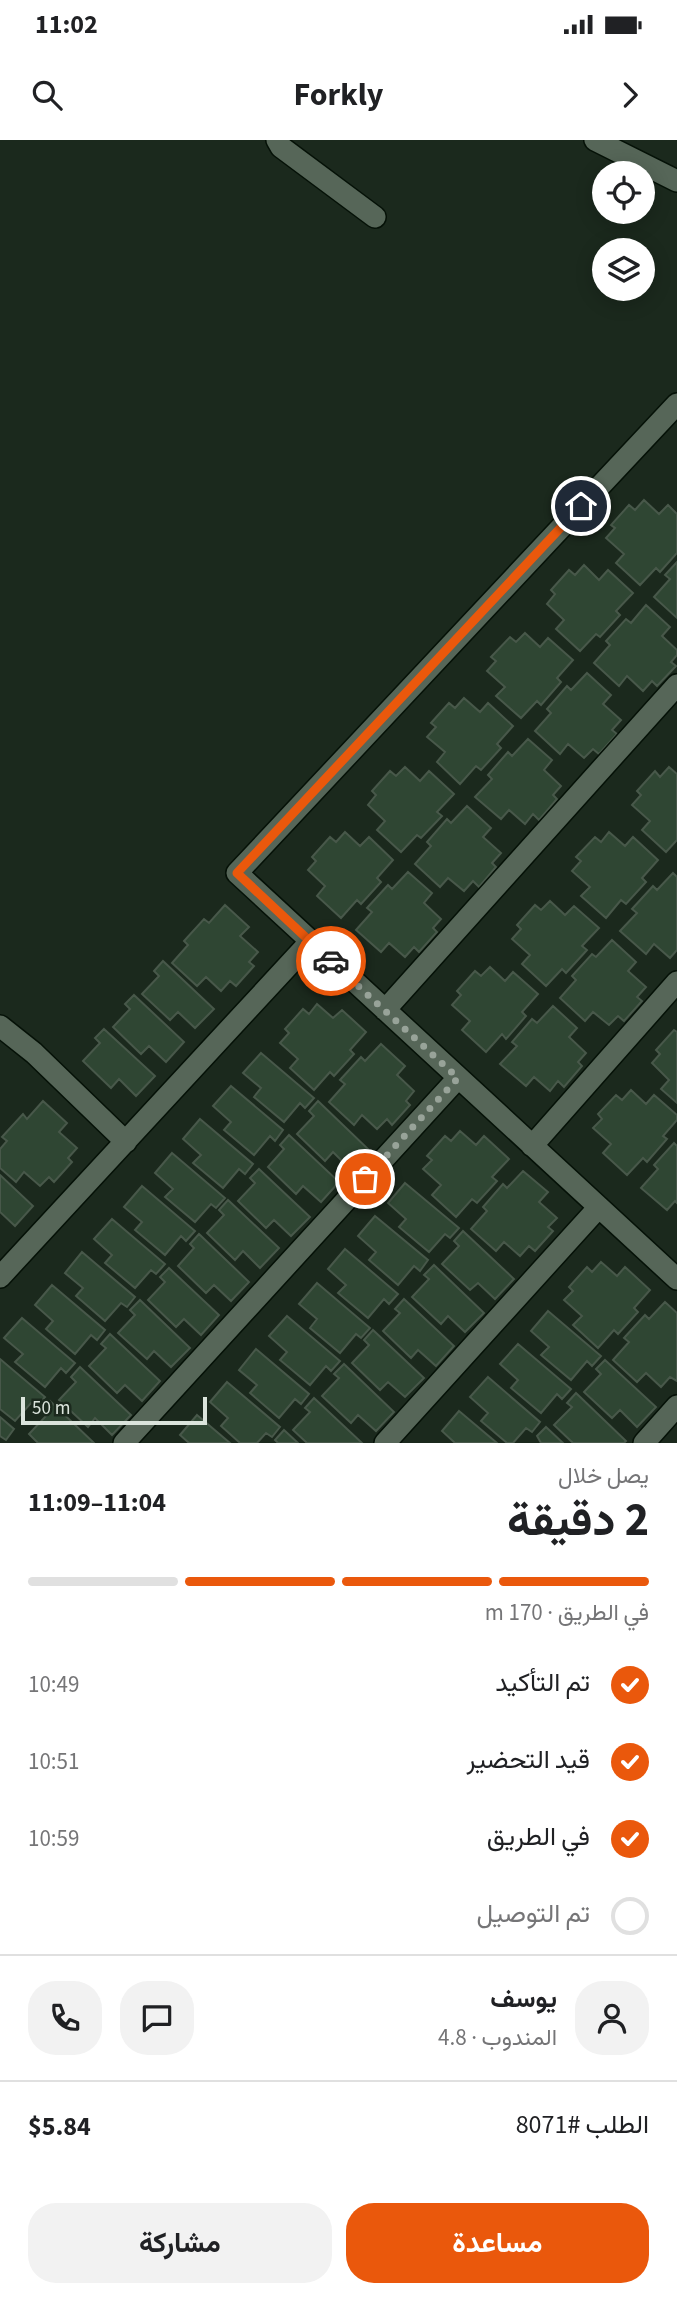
<!DOCTYPE html>
<html lang="ar">
<meta charset="utf-8">
<style>
body{margin:0;font-family:"Source Sans 3",Vazirmatn,sans-serif;background:#f2f2f2;color:#202124;direction:rtl;height:100vh;display:flex;flex-direction:column;font-size:26px;white-space:nowrap}
*{box-sizing:border-box;margin:0}
p{font-size:23px;color:#757577}
.icon{flex:none;width:38px;height:38px;fill:none;stroke:currentColor;stroke-width:2;stroke-linecap:round;stroke-linejoin:round}
.map{position:relative;height:1303px;overflow:hidden;direction:ltr}
.details{display:flex;flex-direction:column;background:#fff;flex:1}
.details>*{flex:none}
.tools{position:absolute;left:592px;top:21px;display:grid;gap:14px}
.tools a{display:grid;place-items:center;width:63px;height:63px;border-radius:50%;background:#fff;box-shadow:0 4px 18px #0003;font-size:35px}
.scale{position:absolute;left:21px;bottom:18px;width:186px;box-sizing:border-box;padding-left:7px;border:4px solid #dbe4dc;border-top:0;font-size:19px;line-height:24px;white-space:nowrap;color:#dbe4dc;-webkit-text-stroke:5px #1b291d;paint-order:stroke}
.pin{position:absolute;display:grid;place-items:center;width:60px;height:60px;color:#fff;margin:-30px;border:4px solid #fff;border-radius:50%;box-shadow:0 2px 7px #0007}
.courier{position:absolute;display:grid;place-items:center;width:70px;height:70px;margin:-35px;border:5px solid #ea580c;border-radius:50%;background:#fff;color:#222;box-shadow:0 2px 9px #0007}
.overview em{font-style:normal;font-weight:700}
.overview div{display:flex;flex-direction:column-reverse}
.overview{display:flex;align-items:center;justify-content:space-between;height:119px;padding:0 28px}
h1{font-size:46px;font-weight:700;line-height:52px}
.bar{display:grid;grid-template-columns:repeat(4,1fr);gap:10px 7px;align-content:center;height:84px;padding:0 28px}
.bar i{height:9px;border-radius:5px;background:#e0e0e0}
.bar .active{background:#ea580c}
.bar p{grid-column:span 4}
.line{display:flex;align-items:center;gap:18px;padding:0 28px;border-top:2px solid #e0e0e0}
.line div{flex:1}
.round{display:grid;place-items:center;flex:none;width:74px;height:74px;border-radius:28px;background:#f2f2f2}
ol{padding:0 28px;list-style:none}
li{display:flex;align-items:center;gap:21px;height:77px}
li p{margin-inline-start:auto}
li .icon{padding:7px;border-radius:50%;background:#ea580c;color:#fff;stroke-width:4}
li:last-child{color:#757577}
li i{width:38px;height:38px;border:4px solid #e0e0e0;border-radius:50%}
.cta{display:flex;gap:14px;margin-top:auto;padding:14px 28px}
.cta a{flex:1;height:80px;border-radius:28px;background:#ea580c;color:#fff;font-size:28px;font-weight:700;line-height:80px;text-align:center}
.cta a+a{background:#f2f2f2;color:#202124}
.status{display:flex;justify-content:space-between;align-items:center;height:49px;padding:0 35px;background:#fff;direction:ltr}
.status svg{height:19px;fill:currentColor}
header{display:flex;justify-content:space-between;align-items:center;height:91px;padding:0 28px;background:#fff;font-size:32px;font-weight:700}
.map>svg:first-child{display:block}
</style>
<div class="status"><b>11:02</b><svg viewBox="0 0 49 12"><path d="M0 12V9h3v3zM5 12V6h3v6zM10 12V3h3v9zM15 12V0h3v12zM26 1h20v11H26zM47 4h2v5h-2z"/></svg></div>
<header><svg class="icon" aria-label="forward" viewBox="0 0 24 24"><path d="M9 5l7 7-7 7"/></svg>Forkly<svg class="icon" aria-label="search" viewBox="0 0 24 24"><circle cx="10" cy="10" r="6"/><path d="M15 15l6 6"/></svg></header>
<div class="map">
<svg width="677" height="1303" viewBox="0 0 677 1303">
<rect width="100%" height="100%" fill="#1b291d"/>
<path fill="#2f4633" stroke="#48584a" stroke-width="2" d="M644 360 659 374 668 365 677 374V413L660 432 656 428 640 445 616 423 624 414 606 398 615 388 611 385 629 365 635 370Z
M677 422V478L654 457 670 439 665 435Z
M584 425 599 440 608 430 633 453 616 471 620 475 600 497 596 494 580 511 556 489 564 480 547 464 555 454 551 450 569 430 575 435Z
M646 465 670 487 662 496 677 510V515L671 522 676 526 657 546 652 541 643 551 627 536 619 546 594 523 610 505 606 501 626 479 631 483Z
M525 493 540 507 548 498 573 520 557 538 561 542 541 565 537 561 521 578 496 556 505 547 487 531 496 521 491 517 510 497 516 502Z
M587 533 611 555 603 564 621 580 612 590 617 594 599 614 593 609 584 618 568 604 560 614 535 591 551 573 547 569 567 546 571 550Z
M464 558 480 572 488 563 513 586 497 604 501 608 481 630 476 626 460 644 437 622 445 612 427 597 436 587 431 583 449 563 455 568Z
M528 599 552 620 544 630 561 646 553 655 557 659 539 680 533 674 525 684 509 670 501 679 475 657 492 639 488 635 508 612 512 616Z
M405 627 420 641 429 631 454 654 437 672 442 676 421 698 417 695 401 712 377 690 385 681 368 665 376 655 372 651 390 631 396 636Z
M669 627 677 634V700L666 712 642 690 650 681 632 665 641 655 637 651 655 631 660 637Z
M467 666 491 688 483 697 501 713 492 723 496 727 479 747 473 741 464 751 448 738 440 747 415 724 431 706 427 702 447 679 451 683Z
M345 692 360 706 369 697 393 720 377 738 381 742 361 764 357 760 341 778 317 756 325 746 308 730 316 721 312 717 330 697 336 702Z
M609 692 625 706 633 697 658 720 642 738 646 742 626 764 621 760 606 778 581 756 590 747 572 731 581 721 576 717 595 697 601 702Z
M408 732 432 753 424 763 441 779 433 788 437 792 419 812 414 807 405 817 389 803 381 812 356 790 372 772 367 768 388 745 392 749Z
M673 733 677 737V810L670 818 654 804 646 814 620 791 637 773 632 769 653 746 657 750Z
M550 761 565 775 574 766 599 788 582 806 587 810 566 833 562 829 546 846 522 824 530 815 512 799 521 789 517 785 535 765 541 770Z
M225 765 249 787 240 796 258 812 249 822 254 826 236 846 230 841 221 851 206 837 197 846 172 823 188 805 184 801 204 779 209 783Z
M612 800 636 822 628 831 646 847 637 857 642 861 624 881 618 876 609 885 593 872 585 881 560 858 576 840 572 836 592 814 596 817Z
M163 821 214 869 195 888 178 872 170 880 142 854 159 836 154 831Z
M490 827 505 841 513 832 538 854 522 872 526 876 506 899 502 894 486 912 462 890 470 881 452 865 461 855 457 851 475 831 481 836Z
M134 855 184 902 166 922 149 906 141 914 113 887 130 869 125 864Z
M317 864 333 878 342 870 366 892 350 910 354 914 334 936 330 932 314 950 290 928 298 919 280 903 289 893 285 889 303 869 309 874Z
M553 866 577 888 569 897 586 913 578 922 582 926 564 947 558 941 550 951 534 937 526 946 500 924 517 906 512 902 532 879 537 883Z
M104 889 155 936 136 956 119 939 111 948 83 921 100 903 95 898Z
M674 890 677 892V963L661 949 669 940 652 923 660 914 656 910Z
M381 904 405 926 397 935 414 951 406 961 410 965 392 985 387 979 377 989 362 975 354 985 329 962 345 944 340 940 361 917 365 921Z
M261 913 314 958 305 968 300 963 284 982 254 957 261 948 243 933Z
M231 946 283 990 275 1001 270 996 254 1015 224 990 231 982 213 966Z
M631 950 646 964 654 955 677 975V980L663 996 667 999 647 1022 643 1018 627 1035 603 1013 611 1004 593 988 602 979 598 974 616 955 622 960Z
M43 961 67 983 59 992 77 1008 68 1018 72 1022 54 1042 49 1037 40 1046 24 1032 16 1042 0 1028V1009L7 1001 2 997 23 974 27 979Z
M318 961 368 1009 350 1029 333 1012 325 1021 297 994 314 976 309 971Z
M200 979 253 1024 245 1034 239 1029 223 1048 193 1023 201 1015 183 999Z
M460 991 476 1005 484 996 509 1019 492 1037 497 1041 477 1063 472 1059 456 1077 432 1055 441 1045 423 1029 432 1020 427 1016 445 996 451 1001Z
M289 995 339 1042 321 1062 303 1046 296 1054 268 1027 284 1009 280 1005Z
M674 1003 677 1006V1063L675 1061 667 1070 641 1048 658 1029 654 1025Z
M172 1013 225 1058 216 1068 211 1064 195 1082 165 1057 173 1049 155 1033Z
M259 1029 310 1077 291 1096 274 1080 266 1088 238 1061 255 1043 250 1038Z
M523 1031 548 1052 539 1062 557 1078 548 1087 553 1091 535 1111 529 1106 520 1116 504 1102 496 1111 471 1089 487 1071 483 1067 503 1044 507 1048Z
M0 1035 33 1066 15 1086 0 1072Z
M405 1043 459 1088 450 1098 445 1094 429 1112 399 1087 406 1079 388 1063Z
M142 1046 195 1091 186 1101 181 1096 165 1115 135 1090 142 1082 124 1067Z
M228 1060 279 1108 260 1128 243 1111 235 1120 207 1093 224 1075 219 1070Z
M375 1076 428 1120 420 1131 414 1126 398 1145 369 1120 376 1112 358 1096Z
M112 1079 165 1124 156 1134 151 1130 135 1148 105 1123 112 1115 94 1099Z
M463 1091 514 1139 495 1159 478 1143 470 1150 442 1124 459 1106 454 1101Z
M199 1094 249 1142 231 1161 214 1145 206 1153 178 1126 194 1108 190 1104Z
M345 1109 398 1154 389 1164 384 1159 368 1178 338 1153 346 1145 328 1129Z
M82 1112 135 1157 127 1167 121 1163 105 1181 76 1156 83 1148 65 1133Z
M601 1122 617 1136 625 1127 650 1150 634 1168 638 1172 618 1194 614 1190 598 1208 573 1185 582 1176 564 1160 573 1151 569 1147 587 1127 592 1132Z
M434 1125 484 1173 465 1192 448 1176 441 1184 412 1157 429 1139 424 1135Z
M169 1128 219 1175 201 1195 184 1179 176 1187 148 1160 165 1142 160 1137Z
M317 1143 370 1188 361 1198 356 1194 340 1213 310 1188 317 1179 299 1164Z
M52 1145 105 1190 97 1200 91 1195 75 1214 46 1189 53 1181 35 1165Z
M404 1159 454 1206 436 1226 418 1210 411 1218 383 1191 400 1173 395 1169Z
M140 1160 190 1208 171 1227 154 1211 147 1219 118 1193 135 1175 130 1170Z
M665 1162 677 1173V1241L670 1237 661 1247 646 1233 637 1242 613 1220 629 1202 624 1198 645 1175 649 1179Z
M548 1171 601 1216 592 1226 587 1221 571 1240 541 1215 549 1207 531 1191Z
M287 1176 340 1221 331 1231 326 1226 310 1245 280 1220 287 1212 269 1196Z
M22 1178 75 1223 66 1233 61 1228 45 1247 15 1222 23 1214 4 1198Z
M373 1190 424 1238 405 1257 388 1242 380 1250 352 1223 369 1205 364 1200Z
M110 1194 160 1241 142 1261 125 1245 117 1253 89 1226 106 1208 101 1204Z
M518 1204 571 1249 562 1259 557 1254 541 1273 511 1248 518 1240 500 1224Z
M256 1209 309 1254 301 1264 295 1259 279 1278 250 1253 257 1245 239 1230Z
M0 1219 45 1257 36 1267 31 1263 15 1281 0 1269Z
M605 1220 656 1267 637 1287 620 1270 612 1278 584 1252 601 1234 596 1229Z
M344 1224 394 1272 376 1291 358 1275 351 1283 322 1256 339 1238 334 1234Z
M80 1227 131 1275 112 1295 95 1278 88 1287 59 1260 76 1242 71 1237Z
M488 1237 540 1282 532 1292 526 1288 513 1303H507L481 1281 488 1273 470 1257Z
M227 1242 280 1287 272 1297 266 1293 257 1303H240L221 1286 228 1278 210 1262Z
M576 1253 626 1301 624 1303H573L554 1285 572 1267 567 1263Z
M314 1258 362 1303H307L293 1290 310 1272 305 1268Z
M50 1261 94 1303H38L29 1294 46 1276 41 1271Z
M459 1271 497 1303H455L442 1291Z
M197 1275 230 1303H189L180 1295Z
M0 1277 14 1289 6 1300 0 1296Z
M546 1287 563 1303H541L537 1296Z
M284 1290 298 1303H278L275 1300Z"/>
<g fill="none" stroke-linecap="round" stroke-linejoin="round">
<g stroke="#051107" stroke-width="24">
<path id="minor" d="M277 0 281 7 375 77
M595 0 677 41
M677 264 237 733 677 1139
M385 870 677 545
M0 886 34 913 126 1002
M532 1006 677 842
M0 1137 310 802
M124 1303 458 938
M385 1303 599 1067
M644 1303 677 1266"/>
</g>
<use href="#minor" stroke="#566658" stroke-width="21"/>
</g>
<g fill="none" stroke-linecap="round" stroke-linejoin="round">
<path stroke="#98a399" stroke-width="7" stroke-dasharray="0 12.6" d="M331 821 458 938 365 1039"/>
<path stroke="#ea580c" stroke-width="9" d="M331 821 237 733 581 366"/>
</g>
</svg>
<div class="tools">
<a><svg class="icon" aria-label="locate" viewBox="0 0 24 24"><circle cx="12" cy="12" r="6"/><path d="M12 2v4M12 18v4M2 12h4M18 12h4"/></svg></a>
<a><svg class="icon" aria-label="layers" viewBox="0 0 24 24"><path d="M12 4l9 5-9 5-9-5zM3 14l9 5 9-5"/></svg></a>
</div>
<div class="scale">50 m</div>
<div class="pin" style="left:365px;top:1039px;background:#ea580c"><svg class="icon" aria-label="bag" viewBox="0 0 24 24"><path d="M5 8h14l-1 12H6zM9 8a3 3 0 0 1 6 0"/></svg></div>
<div class="pin" style="left:581px;top:366px;background:#1f2937"><svg class="icon" aria-label="home" viewBox="0 0 24 24"><path d="M3 11l9-7 9 7M6 9v11h12V9"/></svg></div>
<div class="courier" style="left:331px;top:821px"><svg class="icon" aria-label="car" viewBox="0 0 24 24"><path d="M5 17H2v-5l4-1 3-4h7l3 4 3 1v5h-3M9 17h6M6 11h13"/><circle cx="7" cy="17" r="2"/><circle cx="17" cy="17" r="2"/></svg></div>
</div>
<section class="details">
<div class="overview"><div><h1>2 دقيقة</h1><p>يصل خلال</p></div><em>11:04–11:09</em></div>
<div class="bar"><i class="active"></i><i class="active"></i><i class="active"></i><i></i><p>في الطريق · 170 m</p></div>
<ol>
<li><svg class="icon" aria-label="check" viewBox="0 0 24 24"><path d="M5 12l5 5 9-10"/></svg>تم التأكيد<p>10:49</p></li>
<li><svg class="icon" aria-label="check" viewBox="0 0 24 24"><path d="M5 12l5 5 9-10"/></svg>قيد التحضير<p>10:51</p></li>
<li><svg class="icon" aria-label="check" viewBox="0 0 24 24"><path d="M5 12l5 5 9-10"/></svg>في الطريق<p>10:59</p></li>
<li><i></i>تم التوصيل</li>
</ol>
<div class="line" style="height:126px"><a class="round"><svg class="icon" aria-label="person" viewBox="0 0 24 24"><circle cx="12" cy="8" r="4"/><path d="M4 21q1-7 8-7t8 7"/></svg></a><div><b>يوسف</b><p>المندوب · 4.8</p></div><a class="round"><svg class="icon" aria-label="chat" viewBox="0 0 24 24"><path d="M4 5h16v11H9l-5 4z"/></svg></a><a class="round"><svg class="icon" aria-label="phone" viewBox="0 0 24 24"><path d="M5 4h4l2 5-3 2q2 4 5 5l2-3 5 2v4C11 20 4 13 5 4z"/></svg></a></div>
<div class="line" style="height:91px"><div>الطلب #8071</div><b>$5.84</b></div>
<div class="cta"><a>مساعدة</a><a>مشاركة</a></div>
</section>
